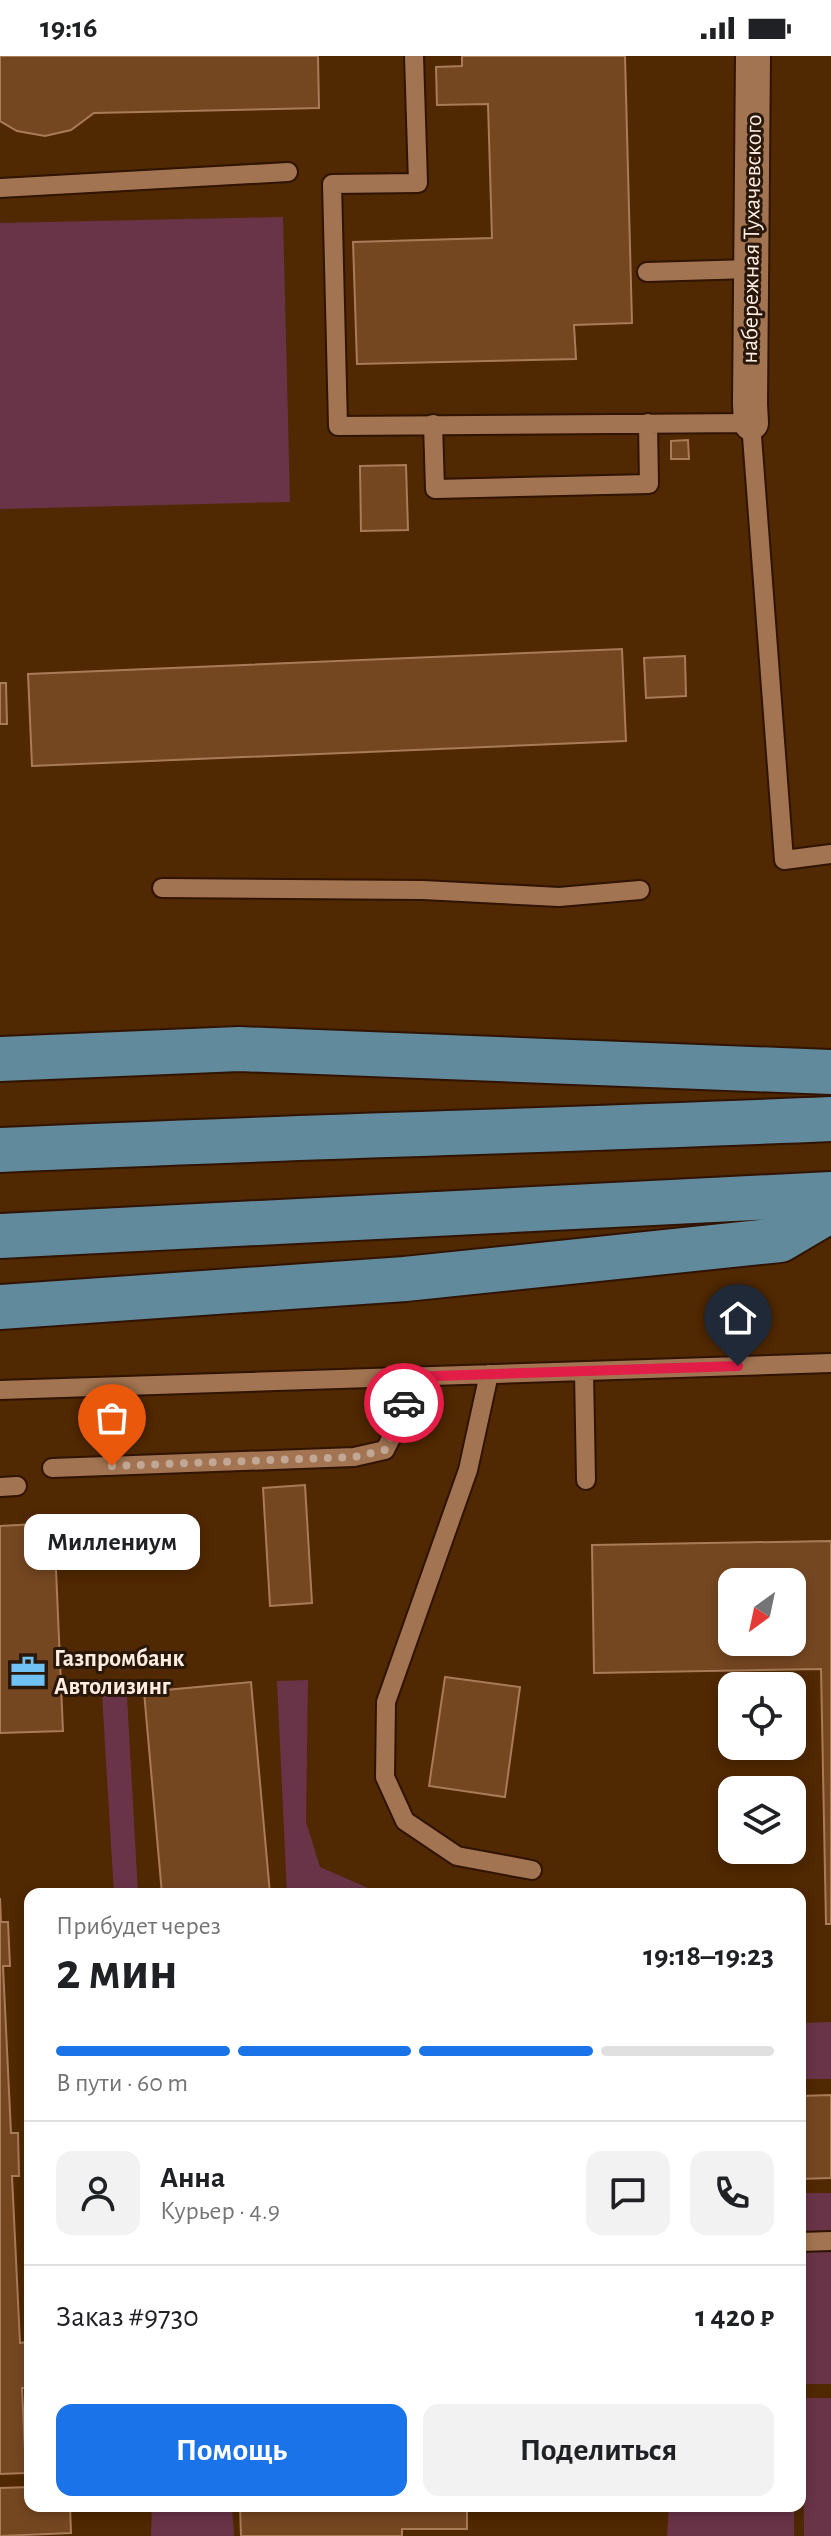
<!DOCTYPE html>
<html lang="ru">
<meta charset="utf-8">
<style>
body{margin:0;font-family:"Alegreya Sans",sans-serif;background:#f2f2f2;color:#202124;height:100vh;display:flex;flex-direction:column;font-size:30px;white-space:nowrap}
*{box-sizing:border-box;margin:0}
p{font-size:26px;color:#757577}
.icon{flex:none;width:44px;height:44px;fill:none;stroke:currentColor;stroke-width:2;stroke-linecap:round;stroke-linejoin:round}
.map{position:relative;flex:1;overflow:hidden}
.details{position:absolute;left:24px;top:1832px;width:782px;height:624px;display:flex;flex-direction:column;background:#fff;border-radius:16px;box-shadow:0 4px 12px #0003}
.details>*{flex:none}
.needle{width:52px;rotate:213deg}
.tools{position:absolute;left:718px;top:1512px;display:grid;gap:16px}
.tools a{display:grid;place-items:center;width:88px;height:88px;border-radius:16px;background:#fff;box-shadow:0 4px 12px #0003;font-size:40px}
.pin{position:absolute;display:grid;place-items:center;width:68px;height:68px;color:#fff;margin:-82px -34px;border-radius:50% 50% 50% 0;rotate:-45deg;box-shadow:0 0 8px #0007}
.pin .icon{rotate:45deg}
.courier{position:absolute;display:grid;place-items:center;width:80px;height:80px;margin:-40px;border:6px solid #e11d48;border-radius:50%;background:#fff;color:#222;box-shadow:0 2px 10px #0007}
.bubble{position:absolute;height:56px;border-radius:16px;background:#fff;box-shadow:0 4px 12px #0003;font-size:26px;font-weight:700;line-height:56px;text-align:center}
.summary em{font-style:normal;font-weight:700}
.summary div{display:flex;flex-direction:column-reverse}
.summary{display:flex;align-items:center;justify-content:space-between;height:136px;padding:0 32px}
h1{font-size:52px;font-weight:700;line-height:60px}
.bar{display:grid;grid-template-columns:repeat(4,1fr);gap:12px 8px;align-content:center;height:96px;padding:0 32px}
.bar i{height:10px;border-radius:6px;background:#e0e0e0}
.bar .on{background:#1a73e8}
.bar p{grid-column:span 4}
.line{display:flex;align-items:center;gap:20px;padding:0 32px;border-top:2px solid #e0e0e0}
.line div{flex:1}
.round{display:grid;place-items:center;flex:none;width:84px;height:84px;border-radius:16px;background:#f2f2f2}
.cta{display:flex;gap:16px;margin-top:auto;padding:16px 32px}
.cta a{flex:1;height:92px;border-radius:16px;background:#1a73e8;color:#fff;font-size:32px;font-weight:700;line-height:92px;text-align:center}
.cta a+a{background:#f2f2f2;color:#202124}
.status{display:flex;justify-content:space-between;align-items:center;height:56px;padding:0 40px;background:#fff;direction:ltr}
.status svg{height:22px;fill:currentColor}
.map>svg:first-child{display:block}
</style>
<div class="status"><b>19:16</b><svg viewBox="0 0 49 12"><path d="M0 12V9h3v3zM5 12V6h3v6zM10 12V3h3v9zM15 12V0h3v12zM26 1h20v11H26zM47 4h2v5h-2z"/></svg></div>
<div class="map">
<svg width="831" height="2480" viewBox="0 0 831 2480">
<rect width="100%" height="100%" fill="#502802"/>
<path fill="#693447" d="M283 161 290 446 0 453V167Z
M308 1624 306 1766 320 1811 382 1838H287L277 1625Z
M102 1639 127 1641 138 1838H114Z
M831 1966V2023H800V1967Z
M800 2137H831V2328H800Z
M803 2342H831V2480H804Z
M152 2450H232L234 2480H151Z
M669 2450H794V2480H667Z"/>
<path fill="#754721" stroke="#a97b58" stroke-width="2" fill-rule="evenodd" d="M0 0H318L319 52 94 57 71 74 45 80 17 75 0 65Z
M462 0H625L632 267 574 269 576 303 357 308 353 186 492 182 488 48 437 49 436 11 462 10Z
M688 384 689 403H671V385Z
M406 409 408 474 361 475 360 410Z
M622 593 626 685 32 710 28 618Z
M685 600 686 640 646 642 644 602Z
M0 627H6L7 668H0Z
M305 1429 312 1547 270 1550 263 1432Z
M54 1467 63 1675 0 1677V1470Z
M831 1485V1868H826L821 1613 594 1617 592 1489ZM732 1526H792V1586H732Z
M445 1621 520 1631 505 1741 429 1730Z
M251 1626 270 1838H162L144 1636Z
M0 1842 1 1866H8L10 1910H3L11 2077H18L19 2120H12L20 2287 27 2286 29 2332H22L26 2417 0 2418Z
M831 2039V2122L800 2123V2040Z
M30 2431V2450H70L71 2477 0 2480V2432Z
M240 2450H467V2473H402V2480H241Z"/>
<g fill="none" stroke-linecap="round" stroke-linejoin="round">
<g stroke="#301300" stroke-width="22">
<path id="service" d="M414 0 418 127 332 128 338 370 751 367 784 804 831 798
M0 132 288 116
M647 216 751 213
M433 368 435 433 649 428 648 367
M162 832 423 834 559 841 640 834
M584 1316 586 1424
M489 1318 468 1414 386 1646 385 1721 405 1765 457 1800 532 1814
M0 1334 831 1307
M52 1412 354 1401 385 1394 404 1356 405 1321
M0 1431 17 1430
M800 2186 831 2185"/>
</g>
<g stroke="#301300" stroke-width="38">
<path id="minor" d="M751 367 750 348 753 0"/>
</g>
<g stroke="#301300" stroke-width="48">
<path id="primary" d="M0 1003 239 993 831 1016
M0 1094C277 1081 554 1075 831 1063
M0 1180 831 1138
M0 1251 405 1223 780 1184 831 1154"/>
</g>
<use href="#service" stroke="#a27451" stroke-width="18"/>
<use href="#minor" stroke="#a27451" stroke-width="34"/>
<use href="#primary" stroke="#618a9d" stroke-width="44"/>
</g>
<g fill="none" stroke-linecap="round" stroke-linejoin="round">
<path stroke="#c0a894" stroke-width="8" stroke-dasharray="0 14.4" d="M112 1410 354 1401 385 1394 404 1356V1347"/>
<path stroke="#e11d48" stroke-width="10" d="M404 1347 405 1321 738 1310"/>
</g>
<defs>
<g id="office-bare" transform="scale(2.76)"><path d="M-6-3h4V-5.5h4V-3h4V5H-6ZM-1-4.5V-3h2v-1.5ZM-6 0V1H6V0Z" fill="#70c1f4" stroke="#291709" stroke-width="2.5" paint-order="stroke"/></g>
</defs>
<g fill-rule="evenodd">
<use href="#office-bare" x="28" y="1616"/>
</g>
<g text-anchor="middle" stroke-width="6" stroke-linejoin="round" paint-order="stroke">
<g font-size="24" fill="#fdede2" stroke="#291709">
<text transform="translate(751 183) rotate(-89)" y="8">набережная Тухачевского</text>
</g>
<g font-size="24" font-weight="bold" fill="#fdede2" stroke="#291709" text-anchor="start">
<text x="54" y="1610">Газпромбанк<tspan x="54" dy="28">Автолизинг</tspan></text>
</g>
</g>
</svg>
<div class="tools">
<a><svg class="needle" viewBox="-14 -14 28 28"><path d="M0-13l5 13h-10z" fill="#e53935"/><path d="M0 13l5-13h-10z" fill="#757577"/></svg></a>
<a><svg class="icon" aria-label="locate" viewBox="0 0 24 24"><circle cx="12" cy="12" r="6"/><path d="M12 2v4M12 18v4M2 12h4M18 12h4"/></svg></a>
<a><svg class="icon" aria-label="layers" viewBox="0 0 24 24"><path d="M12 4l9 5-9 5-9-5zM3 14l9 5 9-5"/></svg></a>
</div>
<div class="pin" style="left:112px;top:1410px;background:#ea580c"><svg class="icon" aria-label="bag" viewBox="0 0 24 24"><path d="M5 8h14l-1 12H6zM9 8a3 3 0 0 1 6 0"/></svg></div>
<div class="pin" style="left:738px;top:1310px;background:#1f2937"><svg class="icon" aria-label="home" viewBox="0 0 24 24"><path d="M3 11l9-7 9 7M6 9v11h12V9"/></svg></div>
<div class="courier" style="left:404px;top:1347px"><svg class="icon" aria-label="car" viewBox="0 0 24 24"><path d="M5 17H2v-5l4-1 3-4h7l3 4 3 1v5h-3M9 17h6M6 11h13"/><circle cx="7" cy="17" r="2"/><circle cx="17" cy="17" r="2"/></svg></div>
<div class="bubble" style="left:24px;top:1458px;width:176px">Миллениум</div>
<section class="details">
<div class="summary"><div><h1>2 мин</h1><p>Прибудет через</p></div><em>19:18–19:23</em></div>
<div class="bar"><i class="on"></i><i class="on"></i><i class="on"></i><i></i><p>В пути · 60 m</p></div>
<div class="line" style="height:144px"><a class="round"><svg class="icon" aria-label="person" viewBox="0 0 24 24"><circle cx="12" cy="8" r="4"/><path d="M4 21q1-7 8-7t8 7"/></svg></a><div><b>Анна</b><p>Курьер · 4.9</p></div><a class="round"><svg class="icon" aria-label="chat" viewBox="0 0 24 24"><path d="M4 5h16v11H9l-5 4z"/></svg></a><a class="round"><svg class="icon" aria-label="phone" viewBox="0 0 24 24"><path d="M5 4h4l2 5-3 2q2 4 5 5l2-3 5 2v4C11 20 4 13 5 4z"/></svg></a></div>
<div class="line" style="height:104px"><div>Заказ #9730</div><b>1 420 ₽</b></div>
<div class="cta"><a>Помощь</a><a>Поделиться</a></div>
</section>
</div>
